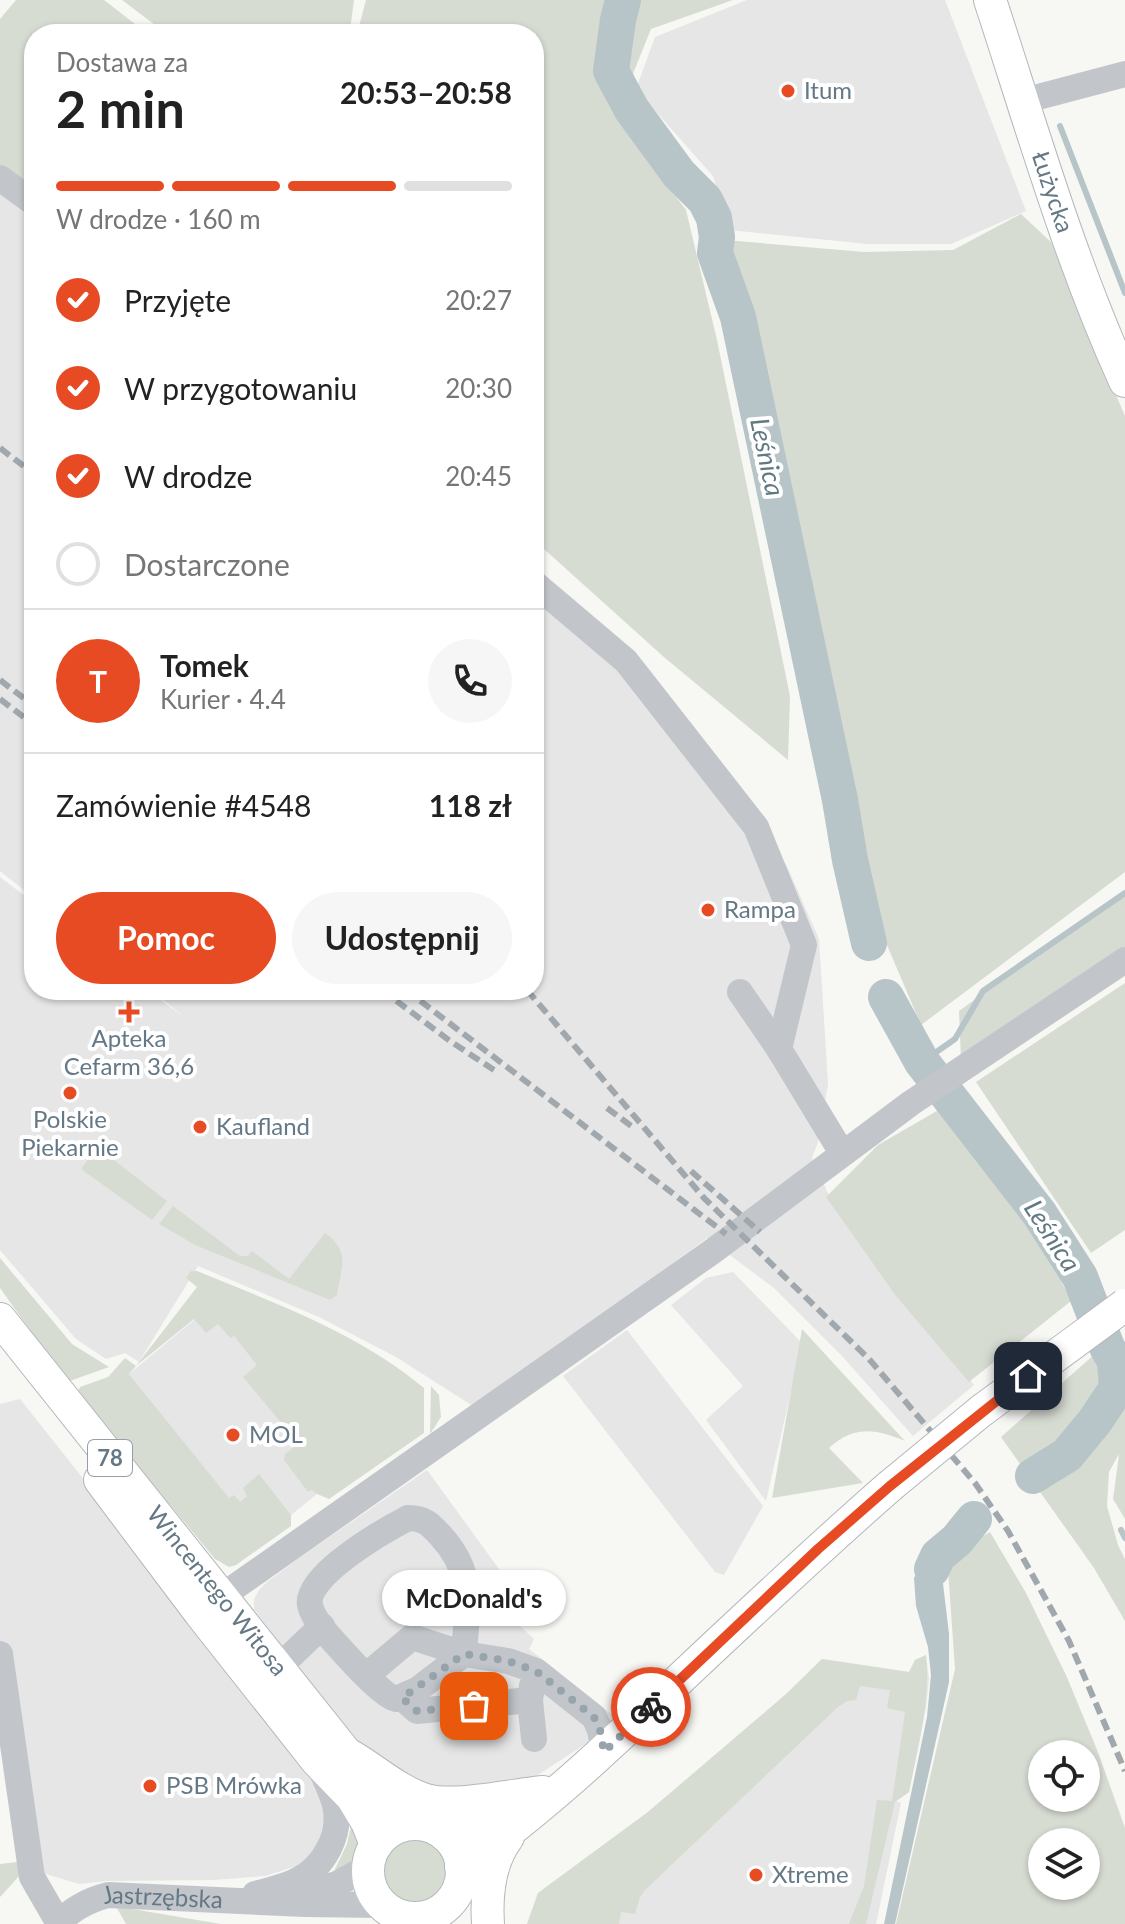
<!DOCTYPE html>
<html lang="pl">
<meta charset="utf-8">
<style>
body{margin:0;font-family:Lato,sans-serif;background:#f6f6f6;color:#222;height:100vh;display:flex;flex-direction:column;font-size:30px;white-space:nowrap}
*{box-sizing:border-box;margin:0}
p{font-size:26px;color:#767676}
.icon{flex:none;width:44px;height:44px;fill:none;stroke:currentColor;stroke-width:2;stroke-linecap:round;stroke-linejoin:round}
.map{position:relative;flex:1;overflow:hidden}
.sheet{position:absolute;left:24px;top:24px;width:520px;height:976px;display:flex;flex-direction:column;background:#fff;border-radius:32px;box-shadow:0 2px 6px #0004}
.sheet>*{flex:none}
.fabs{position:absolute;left:1028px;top:1740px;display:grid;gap:16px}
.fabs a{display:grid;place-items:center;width:72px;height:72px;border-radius:50%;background:#fff;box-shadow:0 2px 6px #0004;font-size:40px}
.pin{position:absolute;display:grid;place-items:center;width:68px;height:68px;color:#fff;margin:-34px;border-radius:16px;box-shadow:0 4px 12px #0006}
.courier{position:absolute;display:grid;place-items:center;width:80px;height:80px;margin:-40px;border:6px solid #e74b24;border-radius:50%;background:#fff;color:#222;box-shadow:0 2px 10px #0007}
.bubble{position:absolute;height:56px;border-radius:28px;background:#fff;box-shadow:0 2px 6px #0004;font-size:26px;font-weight:700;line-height:56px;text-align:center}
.head em{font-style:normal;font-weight:700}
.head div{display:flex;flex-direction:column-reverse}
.head{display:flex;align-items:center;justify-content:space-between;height:136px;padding:0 32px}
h1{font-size:52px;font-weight:700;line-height:60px}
.bar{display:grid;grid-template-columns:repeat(4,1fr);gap:12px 8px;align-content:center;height:96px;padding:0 32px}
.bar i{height:10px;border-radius:6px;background:#e0e0e0}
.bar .selected{background:#e74b24}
.bar p{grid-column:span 4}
.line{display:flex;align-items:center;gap:20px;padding:0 32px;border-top:2px solid #e0e0e0}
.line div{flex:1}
.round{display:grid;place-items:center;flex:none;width:84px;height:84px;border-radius:42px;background:#f6f6f6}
ol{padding:0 32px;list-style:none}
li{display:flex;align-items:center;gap:24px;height:88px}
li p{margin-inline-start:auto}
li .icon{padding:8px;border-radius:50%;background:#e74b24;color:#fff;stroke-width:4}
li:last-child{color:#767676}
li i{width:44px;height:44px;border:4px solid #e0e0e0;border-radius:50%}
.button{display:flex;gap:16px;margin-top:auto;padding:16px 32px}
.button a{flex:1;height:92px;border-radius:48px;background:#e74b24;color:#fff;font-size:32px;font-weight:700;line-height:92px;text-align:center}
.button a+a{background:#f6f6f6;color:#222}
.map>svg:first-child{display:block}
</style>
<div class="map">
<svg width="1125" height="1924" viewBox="0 0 1125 1924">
<rect width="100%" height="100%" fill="#f7f7f4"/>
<path fill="#e5e6e5" d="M747 0H945L1026 211 951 244H867L729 230 713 176 636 89 655 37Z
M0 181 34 207V898L0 871Z
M534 588 583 629 752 828 786 864 819 939 828 1084 818 1142 812 1158 831 1200 898 1293 974 1385 913 1436 842 1356 774 1288 707 1238 476 1408 396 1357 319 1317 198 1266 139 1362 125 1353 106 1359 76 1339 0 1250V877L34 903V990H147L184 1017 152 990H534Z
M733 1272 802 1343 766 1501 706 1420 743 1386 671 1305 706 1278Z
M195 1319 218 1323 229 1337 233 1335 258 1365 244 1377 298 1443 285 1454 309 1492 312 1489 317 1494 291 1515 259 1475 247 1496 240 1502 229 1499 129 1374Z
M627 1330 763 1506 724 1575 715 1572 563 1376Z
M20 1399 78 1472 120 1531 312 1777 326 1812 319 1841 311 1855 297 1866 265 1876 213 1880 107 1881 79 1884 43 1873 0 1653V1404Z
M427 1470 515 1591 510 1617 534 1639 529 1649 616 1718 587 1743 527 1782 477 1791 417 1788 348 1733 254 1609V1599L259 1590 267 1582 299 1558Z
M926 1655 929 1679 926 1707 909 1792 896 1801 901 1803 876 1924H527L538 1893 648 1812 785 1695 822 1659 909 1672 915 1660Z"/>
<path fill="#d7dcd3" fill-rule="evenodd" d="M16 0H104L148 34H34V193L0 169V19Z
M122 0H354L351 23 343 34H167Z
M366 0H733L651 29 616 116 664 180 674 167 676 170 668 186 686 210 717 340 790 696 788 760 665 658 534 540V34H357Z
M1021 214 1051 242 1125 416V872L921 1025 878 924 743 295 725 240 864 252 953 250Z
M1125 890V952L961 1060 959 1011Z
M1125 983V1230L1091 1253 976 1082Z
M942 1108 1048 1254 1071 1301 969 1382 896 1296 826 1197 878 1145Z
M97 1147 167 1201 152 1220 81 1169Z
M173 1206 240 1256H248L252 1251 289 1279 325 1233C351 1251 341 1268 337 1295L330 1300 195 1245 159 1224Z
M0 1258 72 1344 109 1367 67 1382 0 1288Z
M191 1271H197C275 1303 358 1333 424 1388V1433L329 1499 317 1494 312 1490 308 1492 284 1460 285 1454 298 1443 243 1377 257 1365 234 1336 230 1338 218 1324 206 1333 194 1319 136 1366 129 1374 229 1498 234 1495 240 1502 247 1496 243 1488 259 1474 291 1515V1526L236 1565 229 1567 215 1559 77 1393 80 1387 108 1377 125 1358 136 1366 197 1287 186 1278Z
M802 1329 905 1441C875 1429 855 1425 829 1448L863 1483 772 1498Z
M1096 1353 1125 1359V1519L1113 1499 1119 1454 1109 1472 1107 1506 1118 1545 1125 1559V1621L1094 1568 1001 1437Z
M431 1386 439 1395 441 1417 430 1434Z
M990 1532 1026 1593 1066 1675 1098 1752 1125 1828V1924H896L955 1669 948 1569 969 1545ZM1042 1754H1086V1798H1042ZM1042 1842H1086V1886H1042Z
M926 1655C931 1701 918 1746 909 1792L895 1802 866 1924H849L864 1886 877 1800 892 1801 905 1712 887 1708 890 1690 860 1686 856 1700 848 1701 839 1706 645 1890 640 1897 635 1914 621 1912 619 1924H527L538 1893 648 1812 785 1695 822 1659 909 1672 915 1660Z
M351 1826 364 1841 353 1865 338 1876 335 1869 347 1844Z
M378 1871a37 37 0 1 1 74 0a37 37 0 1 1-74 0Z
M18 1862 21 1874 0 1897V1864Z
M117 1908 132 1909 221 1924H126Z"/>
<path fill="#b7c4c8" d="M956 1519 964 1544 941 1567 949 1634V1682L895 1924H884L927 1717 931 1675 928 1647 916 1606 914 1578 941 1532Z"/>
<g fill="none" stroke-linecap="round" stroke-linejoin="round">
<path stroke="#b7c4c8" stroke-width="6" d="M1060 126 1125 293
M922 1062 955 1039 983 991 1125 893
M1117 1388 1125 1385
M1121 1530 1125 1538"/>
<path stroke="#b7c4c8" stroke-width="36" d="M623 0 618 20 611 71 632 110 679 174 705 200 714 218 717 237 715 253 738 317 840 800 850 860 869 943
M886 997 922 1062 1039 1213 1080 1277 1107 1347 1115 1361 1117 1388 1095 1421 1067 1455 1033 1476
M932 1569 938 1556 957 1540 974 1519"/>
<g stroke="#b3b8bc" stroke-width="34">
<g id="major">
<path id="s2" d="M990 0C1032 128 1069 258 1125 381"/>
<path id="s3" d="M0 1319 346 1753 375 1798 403 1825"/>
<path d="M100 1480 200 1613 317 1761 352 1797 367 1822 376 1845"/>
<path d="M351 1756C375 1770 399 1792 426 1800 455 1808 512 1795 543 1792"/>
<circle cx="415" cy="1871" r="47"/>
<path d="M445 1835 473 1826 523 1802"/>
<path d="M461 1867C541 1811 612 1744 683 1676 751 1612 819 1548 890 1486"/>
<path d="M488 1924C486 1893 489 1862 508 1837"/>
</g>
</g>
<g stroke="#c2c6ca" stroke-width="26">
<path d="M1023 101 1125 74"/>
<path d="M0 178 34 203"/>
<path d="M534 583 626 661 756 827 804 945 779 1049 842 1153"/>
<path d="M740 992 779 1049"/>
<path d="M408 1518C424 1518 430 1524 440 1535 476 1574 467 1605 464 1654L417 1690 396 1699C385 1697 355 1665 346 1655 334 1641 314 1623 310 1605 304 1576 385 1530 408 1518Z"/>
<path d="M222 1596 713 1251 911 1103 1125 960"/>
<path d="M0 1654 32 1877 58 1922"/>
<path d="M279 1667 322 1626"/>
<path d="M367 1675 412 1637 464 1654 508 1661 536 1671 594 1717 600 1730 604 1752"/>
<path d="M532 1686 530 1700 534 1739"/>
<path d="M402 1698 417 1711 530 1700"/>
<path d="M255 1894C269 1890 285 1887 298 1880 324 1867 342 1834 335 1805 332 1793 326 1781 321 1770"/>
<path d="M298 1896 337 1884 368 1867"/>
<path id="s1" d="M57 1924C72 1909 88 1900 108 1895L305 1904 382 1905"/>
</g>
<use href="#major" stroke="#fff" stroke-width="32"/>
<path stroke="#a0a8ae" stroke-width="6" stroke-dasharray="12 6" stroke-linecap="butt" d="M0 448 34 474
M0 680 34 706
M0 699 34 725
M382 990 450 1041 494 1070
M406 990 726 1234
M527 990 704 1198 869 1359 975 1483 1008 1531 1069 1641 1125 1771
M607 1108 634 1128
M691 1171 760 1232"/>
<g stroke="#b3b8bc" stroke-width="34" stroke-linecap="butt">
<path id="major-bridge" d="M890 1486 981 1411 1125 1305"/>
</g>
<use href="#major-bridge" stroke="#fff" stroke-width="32"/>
</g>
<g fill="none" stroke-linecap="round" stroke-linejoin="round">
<path stroke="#98a4ac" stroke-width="8" stroke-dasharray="0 14.4" d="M474 1706 417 1711 402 1698 464 1654 508 1661 536 1671 594 1717 600 1730 604 1752 651 1707"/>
<path stroke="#e74b24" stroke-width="10" d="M651 1707 818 1549 890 1486 1028 1376"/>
</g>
<g fill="#e74b24" stroke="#fff" stroke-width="3">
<circle cx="788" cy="91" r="8"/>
<circle cx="708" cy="910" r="8"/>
<path d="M125 1000h8v8h8v8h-8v8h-8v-8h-8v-8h8z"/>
<circle cx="70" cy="1093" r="8"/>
<circle cx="200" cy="1127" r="8"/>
<circle cx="233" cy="1435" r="8"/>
<circle cx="150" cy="1786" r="8"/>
<circle cx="756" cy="1875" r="8"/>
</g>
<g text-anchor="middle" stroke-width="8" stroke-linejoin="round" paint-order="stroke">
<rect fill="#fff" stroke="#93a0aa" stroke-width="2" x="88" y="1440" width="44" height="36" rx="6"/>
<g font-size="22" font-weight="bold" fill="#657886">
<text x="110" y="1466">78</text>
</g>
<g font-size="24" fill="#657886" stroke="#fff" text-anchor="start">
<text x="804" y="99">Itum</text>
<text x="724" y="918">Rampa</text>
<text x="129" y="1047" text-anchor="middle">Apteka<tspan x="129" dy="28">Cefarm 36,6</tspan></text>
<text x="70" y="1128" text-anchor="middle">Polskie<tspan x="70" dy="28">Piekarnie</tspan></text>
<text x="216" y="1135">Kaufland</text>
<text x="249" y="1443">MOL</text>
<text x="166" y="1794">PSB Mrówka</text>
<text x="772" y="1883">Xtreme</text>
</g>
<g font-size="24" fill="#657886" stroke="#fff">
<text dy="8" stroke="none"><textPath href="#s2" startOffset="202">Łużycka</textPath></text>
<text dy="8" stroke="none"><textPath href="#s3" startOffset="348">Wincentego Witosa</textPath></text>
<text dy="8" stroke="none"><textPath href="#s1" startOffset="114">Jastrzębska</textPath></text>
</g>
<g font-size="26" font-style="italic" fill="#617a82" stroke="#fff">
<text transform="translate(767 457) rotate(78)" y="9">Leśnica</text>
<text transform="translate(1052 1236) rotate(57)" y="9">Leśnica</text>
</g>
</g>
</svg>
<div class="fabs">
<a><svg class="icon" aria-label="locate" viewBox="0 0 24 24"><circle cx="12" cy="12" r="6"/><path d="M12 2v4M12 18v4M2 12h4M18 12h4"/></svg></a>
<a><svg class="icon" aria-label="layers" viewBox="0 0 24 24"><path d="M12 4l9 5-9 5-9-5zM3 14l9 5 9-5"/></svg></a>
</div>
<div class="pin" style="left:474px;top:1706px;background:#ea580c"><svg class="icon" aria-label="bag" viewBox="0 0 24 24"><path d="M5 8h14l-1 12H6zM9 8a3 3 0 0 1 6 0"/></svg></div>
<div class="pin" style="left:1028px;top:1376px;background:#1f2937"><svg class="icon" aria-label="home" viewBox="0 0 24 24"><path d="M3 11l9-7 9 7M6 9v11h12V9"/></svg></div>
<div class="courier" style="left:651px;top:1707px"><svg class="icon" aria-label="bike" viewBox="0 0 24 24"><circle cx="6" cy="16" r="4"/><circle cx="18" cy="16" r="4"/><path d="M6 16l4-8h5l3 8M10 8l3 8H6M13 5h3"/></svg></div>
<div class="bubble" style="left:382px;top:1570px;width:184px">McDonald's</div>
<section class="sheet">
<div class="head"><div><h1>2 min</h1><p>Dostawa za</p></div><em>20:53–20:58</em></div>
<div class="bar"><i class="selected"></i><i class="selected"></i><i class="selected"></i><i></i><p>W drodze · 160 m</p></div>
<ol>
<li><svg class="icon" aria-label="check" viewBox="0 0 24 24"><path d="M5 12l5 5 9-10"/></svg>Przyjęte<p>20:27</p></li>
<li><svg class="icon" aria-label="check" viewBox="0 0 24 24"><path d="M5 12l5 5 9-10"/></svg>W przygotowaniu<p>20:30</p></li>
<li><svg class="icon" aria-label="check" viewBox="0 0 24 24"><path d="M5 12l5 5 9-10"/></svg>W drodze<p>20:45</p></li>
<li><i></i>Dostarczone</li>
</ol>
<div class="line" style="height:144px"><b class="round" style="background:#e74b24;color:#fff">T</b><div><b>Tomek</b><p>Kurier · 4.4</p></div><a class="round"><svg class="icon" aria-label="phone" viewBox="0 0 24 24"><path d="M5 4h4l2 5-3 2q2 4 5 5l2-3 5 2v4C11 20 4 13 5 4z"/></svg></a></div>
<div class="line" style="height:104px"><div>Zamówienie #4548</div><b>118 zł</b></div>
<div class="button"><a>Pomoc</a><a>Udostępnij</a></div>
</section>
</div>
